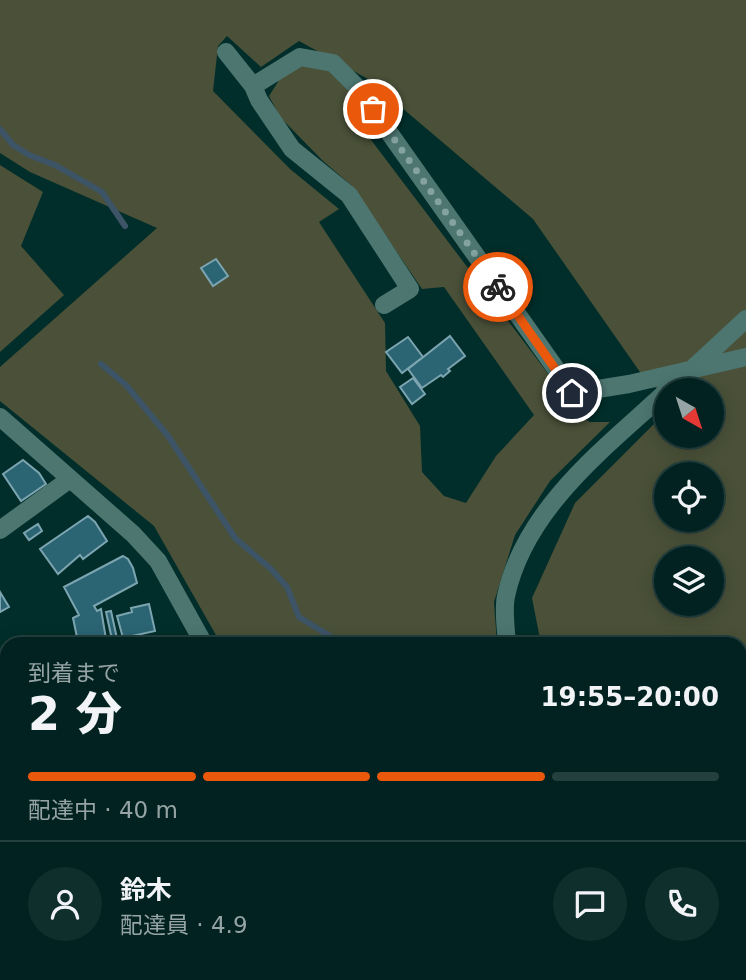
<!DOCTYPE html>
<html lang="ja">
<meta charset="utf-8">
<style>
body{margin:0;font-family:"DejaVu Sans","Noto Sans JP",sans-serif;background:#0f2f2d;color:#f1f3f6;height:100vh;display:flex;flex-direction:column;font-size:26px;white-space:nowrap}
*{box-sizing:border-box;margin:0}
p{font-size:23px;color:#96a4a5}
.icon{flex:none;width:38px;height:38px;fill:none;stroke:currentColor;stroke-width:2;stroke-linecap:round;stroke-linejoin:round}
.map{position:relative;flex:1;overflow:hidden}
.details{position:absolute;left:0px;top:637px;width:747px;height:343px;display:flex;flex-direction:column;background:#012220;border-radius:21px 21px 0 0;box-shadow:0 4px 18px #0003,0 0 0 2px #233f3e}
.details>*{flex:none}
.needle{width:46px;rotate:141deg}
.buttons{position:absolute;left:654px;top:378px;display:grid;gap:14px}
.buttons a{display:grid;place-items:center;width:70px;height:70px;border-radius:50%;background:#012220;box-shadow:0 4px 18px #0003,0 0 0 2px #233f3e;font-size:35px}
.pin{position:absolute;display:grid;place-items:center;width:60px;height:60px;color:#fff;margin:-30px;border:4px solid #fff;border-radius:50%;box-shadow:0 2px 7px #0007}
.courier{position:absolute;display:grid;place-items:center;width:70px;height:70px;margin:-35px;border:5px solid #ea580c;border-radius:50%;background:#fff;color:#222;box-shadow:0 2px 9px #0007}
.head em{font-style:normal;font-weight:800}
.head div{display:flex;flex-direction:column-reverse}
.head{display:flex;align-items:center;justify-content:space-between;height:119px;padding:0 28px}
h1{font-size:46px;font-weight:800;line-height:52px}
.bar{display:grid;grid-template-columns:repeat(4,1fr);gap:10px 7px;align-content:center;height:84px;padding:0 28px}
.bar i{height:9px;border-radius:5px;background:#233f3e}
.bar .on{background:#ea580c}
.bar p{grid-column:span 4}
.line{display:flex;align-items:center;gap:18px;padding:0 28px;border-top:2px solid #233f3e}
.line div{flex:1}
.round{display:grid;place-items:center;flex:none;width:74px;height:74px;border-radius:37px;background:#0f2f2d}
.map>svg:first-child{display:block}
</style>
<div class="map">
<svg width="746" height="980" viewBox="0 0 746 980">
<rect width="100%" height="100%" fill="#012e2a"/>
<path fill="#4a5138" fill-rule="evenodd" d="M0 0H746V980H693L689 973H740V644H541L532 598 575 503 667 411V436H712V390H667V399L640 372 533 219 368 79 299 41 261 67 227 36 218 46 213 91 290 169 339 209 319 222 385 323 386 371 420 426 422 472 444 496 466 503 496 456 534 415 444 287 422 289 351 185 323 161 280 117 269 96 283 74 303 63 336 71 352 92 359 124 580 416 590 422H610L550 481 515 535 494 602 497 644H221L154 526 0 401V367L157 228 30 172 0 153ZM667 474H712V520H667ZM667 558H712V604H667Z
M0 165 43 192 21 246 64 295 0 352Z
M7 894V950L0 936V897Z
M16 973H533L543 980H16Z"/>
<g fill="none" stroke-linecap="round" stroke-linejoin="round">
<path stroke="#3d5467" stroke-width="6" d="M0 129 13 145 29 155 55 165 102 192 125 226
M101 364 126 385 168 436 235 538 271 569 287 587 299 617 343 644"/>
</g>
<path fill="#2b6473" stroke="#7da5b1" stroke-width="2" d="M216 259 228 276 213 286 201 268Z
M450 336 465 356 448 369 450 371 443 377 441 375 422 388 408 369Z
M408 337 423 357 402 373 386 352Z
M413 378 425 394 412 404 400 387Z
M23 460 39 473 46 484 21 501 3 474Z
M88 516 95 522 107 541 83 559 80 555 58 574 40 549Z
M38 524 42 531 29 540 24 533Z
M123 556 128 559 133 568 137 583 94 606 97 611 101 609 106 639 93 644H85L84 641 78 642 73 618 79 615 64 587Z
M0 592 9 607 0 612Z
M149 604 155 631 123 638 117 616 132 612 131 608Z
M111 611 118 643 113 644 106 612Z"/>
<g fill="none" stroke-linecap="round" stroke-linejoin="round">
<path stroke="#4d7671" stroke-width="18" d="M226 52 253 86 259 100 292 149 349 195 410 289 384 305
M253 86 300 57 333 63 357 87 573 393 629 384 746 357
M692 369 746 319
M0 417 133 534 158 561 204 644
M0 530 70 479
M507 644C506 629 503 610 506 596 525 508 605 448 667 391
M0 722 7 720
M0 749 7 804
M0 876 7 871
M562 973 569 980
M681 973 685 980"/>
</g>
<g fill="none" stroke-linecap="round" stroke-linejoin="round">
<path stroke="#84a29f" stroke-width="7" stroke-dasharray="0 12.6" d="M373 109 498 287"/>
<path stroke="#ea580c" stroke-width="9" d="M498 287 572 393"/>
</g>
</svg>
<div class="buttons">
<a><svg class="needle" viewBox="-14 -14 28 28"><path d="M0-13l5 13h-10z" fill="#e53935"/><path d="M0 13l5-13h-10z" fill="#96a4a5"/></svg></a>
<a><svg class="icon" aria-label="locate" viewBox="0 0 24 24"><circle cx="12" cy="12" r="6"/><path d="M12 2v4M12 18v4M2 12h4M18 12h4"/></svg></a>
<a><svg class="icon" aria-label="layers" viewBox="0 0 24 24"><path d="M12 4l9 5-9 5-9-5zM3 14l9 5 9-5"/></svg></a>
</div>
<div class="pin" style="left:373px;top:109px;background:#ea580c"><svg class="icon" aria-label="bag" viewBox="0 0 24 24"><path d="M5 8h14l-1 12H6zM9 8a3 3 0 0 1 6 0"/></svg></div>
<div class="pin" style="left:572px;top:393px;background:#1f2937"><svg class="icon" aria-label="home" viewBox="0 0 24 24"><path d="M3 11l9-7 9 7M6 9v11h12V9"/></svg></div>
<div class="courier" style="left:498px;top:287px"><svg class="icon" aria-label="bike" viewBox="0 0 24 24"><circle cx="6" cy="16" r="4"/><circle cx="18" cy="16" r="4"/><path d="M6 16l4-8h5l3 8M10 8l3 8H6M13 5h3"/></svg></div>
<section class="details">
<div class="head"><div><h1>2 分</h1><p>到着まで</p></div><em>19:55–20:00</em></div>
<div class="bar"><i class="on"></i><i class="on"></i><i class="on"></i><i></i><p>配達中 · 40 m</p></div>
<div class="line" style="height:126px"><a class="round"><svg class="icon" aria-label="person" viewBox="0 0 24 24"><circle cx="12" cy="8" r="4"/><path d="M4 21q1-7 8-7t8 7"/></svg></a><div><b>鈴木</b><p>配達員 · 4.9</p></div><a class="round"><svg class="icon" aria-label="chat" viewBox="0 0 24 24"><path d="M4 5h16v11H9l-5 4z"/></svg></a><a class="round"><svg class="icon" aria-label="phone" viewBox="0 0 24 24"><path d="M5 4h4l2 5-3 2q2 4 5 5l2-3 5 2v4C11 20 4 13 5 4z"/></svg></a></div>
</section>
</div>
